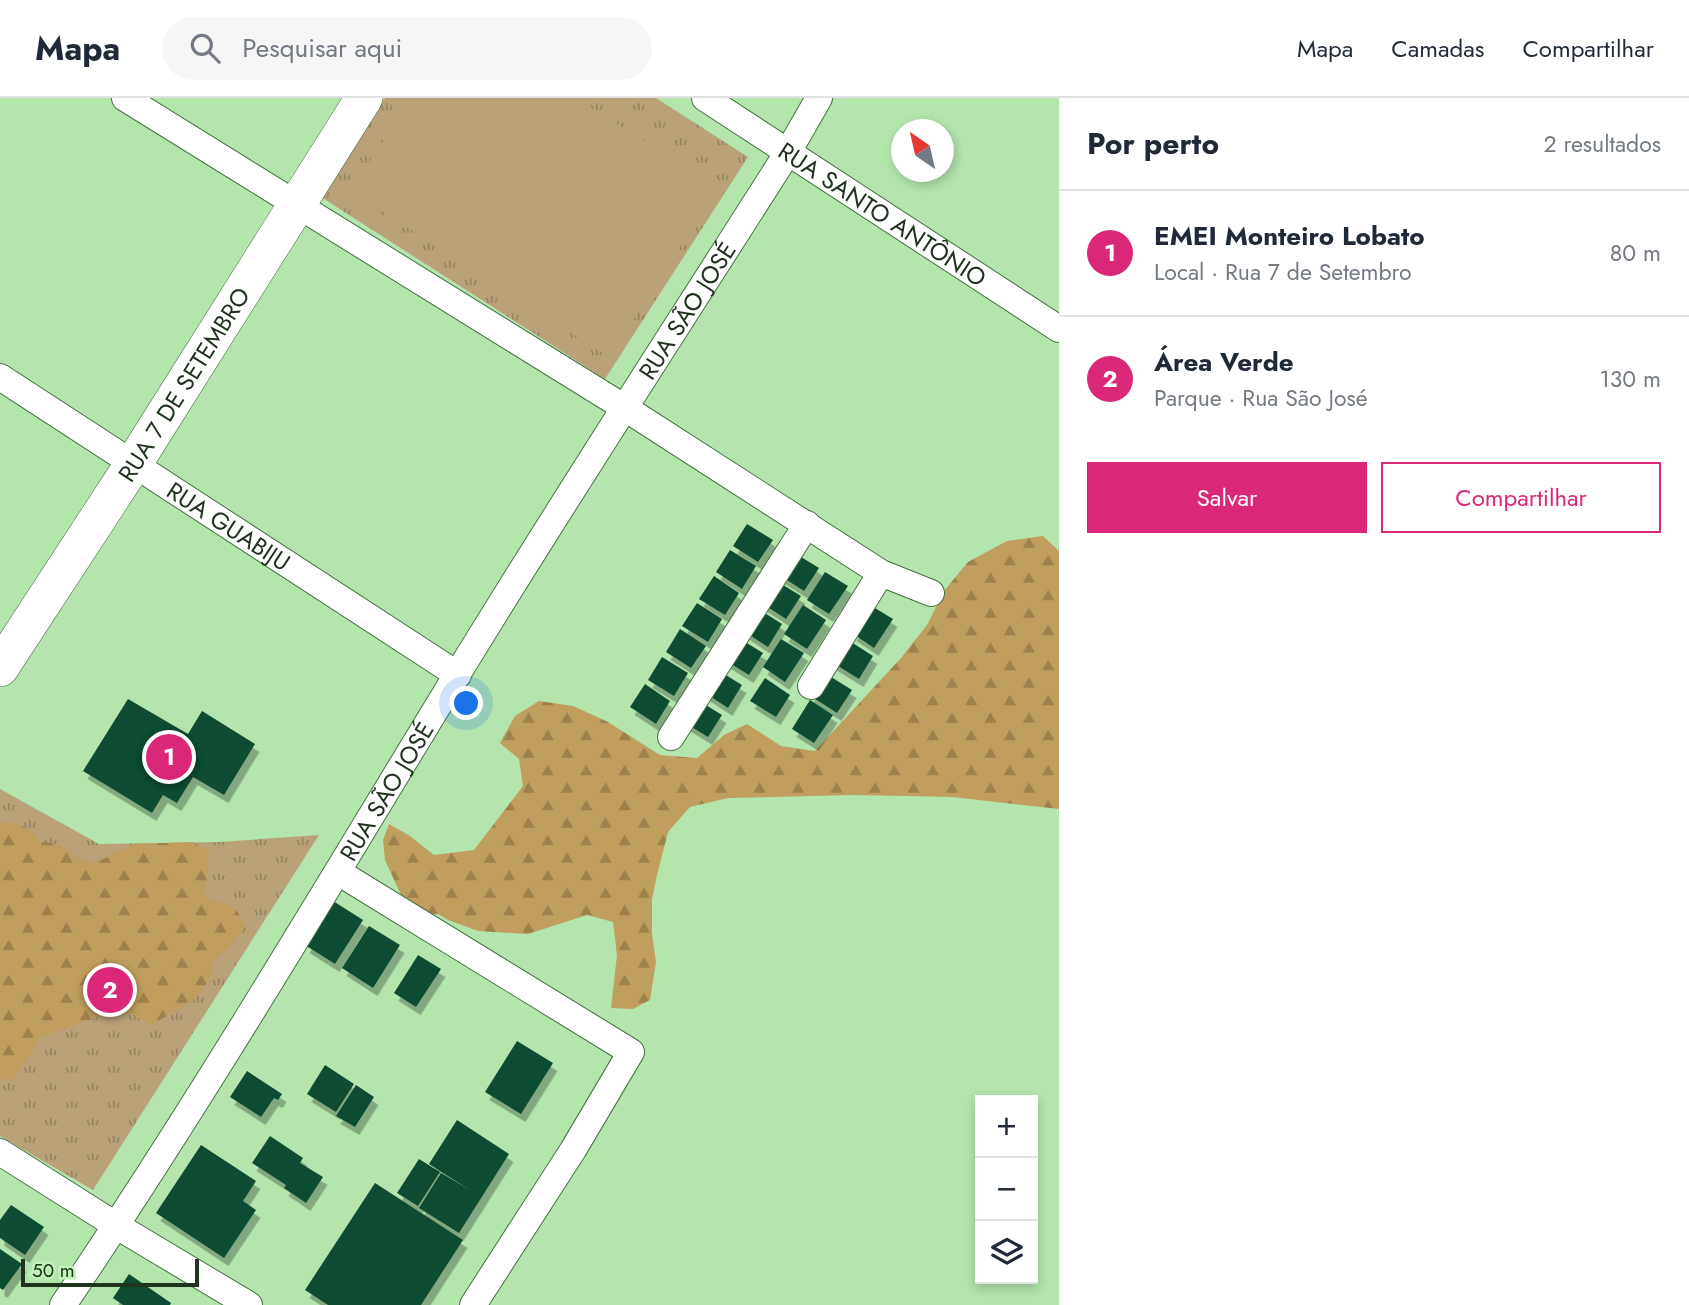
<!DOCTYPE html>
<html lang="pt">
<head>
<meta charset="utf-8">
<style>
	:root { --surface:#fff; --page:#f6f6f7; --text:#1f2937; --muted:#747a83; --line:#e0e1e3; --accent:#db2777 }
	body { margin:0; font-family:Jost,sans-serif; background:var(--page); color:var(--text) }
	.controls { position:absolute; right:21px; bottom:21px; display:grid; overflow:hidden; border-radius:0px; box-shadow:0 4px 10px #0003 }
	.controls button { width:63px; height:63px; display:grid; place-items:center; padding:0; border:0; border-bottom:2px solid var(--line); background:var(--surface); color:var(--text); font:35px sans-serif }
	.compass { position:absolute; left:891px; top:21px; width:63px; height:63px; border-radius:50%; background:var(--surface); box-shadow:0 4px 10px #0003; rotate:326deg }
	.scale { position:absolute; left:21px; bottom:18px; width:178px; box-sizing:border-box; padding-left:7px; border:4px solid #20331e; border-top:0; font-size:19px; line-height:24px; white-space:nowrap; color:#20331e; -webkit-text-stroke:5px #c0f2ba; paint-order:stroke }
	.you { position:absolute; left:467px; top:606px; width:24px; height:24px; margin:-18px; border:5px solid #fff; border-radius:50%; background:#1a73e8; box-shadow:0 0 0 10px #1a73e833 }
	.badge { display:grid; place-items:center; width:46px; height:46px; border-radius:50%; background:var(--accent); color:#fff; font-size:23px; font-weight:700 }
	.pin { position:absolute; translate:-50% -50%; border:4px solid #fff; box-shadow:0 2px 7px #0006 }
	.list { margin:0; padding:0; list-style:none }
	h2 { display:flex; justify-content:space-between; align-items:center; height:91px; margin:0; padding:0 28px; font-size:30px }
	h2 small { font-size:23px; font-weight:400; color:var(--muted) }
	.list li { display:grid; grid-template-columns:46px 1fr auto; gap:21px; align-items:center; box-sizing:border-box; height:126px; padding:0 28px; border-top:2px solid var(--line) }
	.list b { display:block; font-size:26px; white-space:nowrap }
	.list p { margin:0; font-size:23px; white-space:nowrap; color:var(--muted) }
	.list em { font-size:23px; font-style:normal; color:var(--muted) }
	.actions { display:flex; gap:14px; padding:21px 28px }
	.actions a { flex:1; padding:16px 0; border:2px solid var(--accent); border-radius:0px; text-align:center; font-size:24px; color:var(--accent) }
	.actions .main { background:var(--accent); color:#fff }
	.icon { flex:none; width:38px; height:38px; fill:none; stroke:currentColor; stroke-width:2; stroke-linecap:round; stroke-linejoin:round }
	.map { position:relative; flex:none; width:1059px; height:1207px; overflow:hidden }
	header { display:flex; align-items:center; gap:42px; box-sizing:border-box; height:98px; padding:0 35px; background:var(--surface); border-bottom:2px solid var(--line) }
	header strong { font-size:33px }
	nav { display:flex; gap:38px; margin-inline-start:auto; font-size:24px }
	.search { width:490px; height:63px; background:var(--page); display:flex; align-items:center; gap:18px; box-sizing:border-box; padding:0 24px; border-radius:38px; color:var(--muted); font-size:26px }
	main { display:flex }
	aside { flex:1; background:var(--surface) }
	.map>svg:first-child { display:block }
	.grass { fill:url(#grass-tufts) }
	.forest { fill:url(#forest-firs) }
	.pitch { fill:#b9a278 }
	.building { fill:#0e4b33; filter:url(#shadow) }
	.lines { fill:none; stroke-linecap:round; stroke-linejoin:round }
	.street-casing { stroke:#457241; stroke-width:28 }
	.secondary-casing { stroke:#457241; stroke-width:38 }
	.street { stroke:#fff; stroke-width:26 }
	.secondary { stroke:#fff; stroke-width:37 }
	.labels { text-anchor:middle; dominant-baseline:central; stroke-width:7; stroke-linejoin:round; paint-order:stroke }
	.street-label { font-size:24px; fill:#20331e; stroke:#c0f2ba }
</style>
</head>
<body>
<header>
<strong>Mapa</strong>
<div class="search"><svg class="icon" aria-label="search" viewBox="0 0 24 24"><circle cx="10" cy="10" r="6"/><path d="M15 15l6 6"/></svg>Pesquisar aqui</div>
<nav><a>Mapa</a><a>Camadas</a><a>Compartilhar</a></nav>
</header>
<main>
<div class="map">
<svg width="1059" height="1207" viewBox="0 0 1059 1207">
	<defs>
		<pattern id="grass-tufts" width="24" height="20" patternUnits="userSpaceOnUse" patternTransform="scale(1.75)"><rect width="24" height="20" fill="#b9a278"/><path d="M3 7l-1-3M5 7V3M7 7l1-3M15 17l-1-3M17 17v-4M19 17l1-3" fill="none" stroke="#968562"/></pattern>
		<pattern id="forest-firs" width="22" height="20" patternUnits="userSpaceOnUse" patternTransform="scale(1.75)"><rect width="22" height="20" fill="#c09e5d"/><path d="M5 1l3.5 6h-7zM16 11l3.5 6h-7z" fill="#9c814c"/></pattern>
		<filter id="shadow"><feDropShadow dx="4.5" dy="8" stdDeviation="0" flood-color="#0004"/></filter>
	</defs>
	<rect width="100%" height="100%" fill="#b3e5ad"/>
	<!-- grass -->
	<g class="grass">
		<polygon points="385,0 656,0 748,59 605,281 321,99"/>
		<polygon points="0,691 99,746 220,744 319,737 93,1092 0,1038"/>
	</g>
	<!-- forest -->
	<g class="forest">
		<polygon points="1043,438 1059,453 1059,711 952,699 853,697 728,700 690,709 668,734 657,777 652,801 652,836 656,864 650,902 633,911 611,910 617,857 613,824 587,817 528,836 478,833 448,822 438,816 420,817 405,806 385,762 383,742 389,726 410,738 434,757 474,752 523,688 519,661 500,645 515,618 539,603 573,608 608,624 660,657 697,660 724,637 747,626 781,648 815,653 901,560 927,527 944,493 968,464 1007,443"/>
		<path d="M0,724C17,724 30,729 40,743L62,748L76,760L95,765L134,746L193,744L209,753L205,801C226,805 239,805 244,830L229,849L213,864C209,902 180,908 152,927L121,910L42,939L13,982L0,981Z"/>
	</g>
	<!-- pitch -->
	<polygon class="pitch" points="411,0 576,0 718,90 609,259 350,93"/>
	<!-- building -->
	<g class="building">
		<polygon points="747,426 773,442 758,464 733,448"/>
		<polygon points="730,452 756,468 742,491 716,474"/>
		<polygon points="793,454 819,470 804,493 779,477"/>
		<polygon points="825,474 848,488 829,516 807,502"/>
		<polygon points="714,478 739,495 725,517 699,501"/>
		<polygon points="775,482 801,498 786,521 760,504"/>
		<polygon points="697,505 722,521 708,544 682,528"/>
		<polygon points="803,507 826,522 807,551 784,536"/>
		<polygon points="870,507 893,521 874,550 852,535"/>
		<polygon points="757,510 782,526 768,549 742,532"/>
		<polygon points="680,531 706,548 691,570 666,554"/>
		<polygon points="737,539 763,555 749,577 723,561"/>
		<polygon points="845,540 873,558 859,581 830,563"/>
		<polygon points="781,541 804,555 785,584 763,569"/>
		<polygon points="662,559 688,575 674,598 648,582"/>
		<polygon points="716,571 742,587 728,610 702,593"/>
		<polygon points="823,574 852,592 837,615 809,597"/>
		<polygon points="765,580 790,597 776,619 750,603"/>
		<polygon points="645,586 670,603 656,626 630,609"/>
		<polygon points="128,601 188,636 202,613 255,646 224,697 193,679 177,705 163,697 152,715 83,673"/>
		<polygon points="696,601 722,617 708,639 682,623"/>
		<polygon points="810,602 833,617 814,645 792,631"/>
		<polygon points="333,803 363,822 335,866 305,847"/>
		<polygon points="369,828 400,847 373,890 342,870"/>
		<polygon points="418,857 441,871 416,909 394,895"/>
		<polygon points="517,943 553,965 521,1016 485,994"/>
		<polygon points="325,967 354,986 336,1014 307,996"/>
		<polygon points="247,973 282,996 278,1002 274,1000 261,1019 230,999"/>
		<polygon points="356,987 374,999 355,1029 336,1018"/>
		<polygon points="457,1022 509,1056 459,1135 419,1110 441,1075 470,1092 429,1066"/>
		<polygon points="270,1038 303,1060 300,1065 323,1079 306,1105 284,1090 286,1087 252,1065"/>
		<polygon points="201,1047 256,1083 243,1103 256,1112 224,1160 156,1115"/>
		<polygon points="419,1061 440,1074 418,1108 397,1095"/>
		<polygon points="375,1085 463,1142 421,1207 328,1207 305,1192"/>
		<polygon points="11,1107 44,1129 25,1157 0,1140 0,1122"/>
		<polygon points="0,1151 22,1166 3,1192 0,1190"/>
		<polygon points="129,1176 171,1205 170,1207 123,1207 113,1200"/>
	</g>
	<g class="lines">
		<!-- street casing -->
		<g class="street-casing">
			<g id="street">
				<polyline points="125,0 625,310 881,475 931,495"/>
				<path id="s1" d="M705,0L1059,231"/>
				<path id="s2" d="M0,279L458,577"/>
				<polyline points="811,588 881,475"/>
				<polyline points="671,639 807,426"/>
				<polyline points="338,774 631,954 573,1052 473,1207"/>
				<polyline points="0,1054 117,1128 249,1207"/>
				<path id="s3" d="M63,1207C201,1003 327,790 455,580C563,403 677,229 788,54L819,0"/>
			</g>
		</g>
		<!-- secondary casing -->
		<g class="secondary-casing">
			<g id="secondary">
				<path id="s4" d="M0,570L134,365L364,0"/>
			</g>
		</g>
		<!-- street -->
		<use href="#street" class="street"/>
		<!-- secondary -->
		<use href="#secondary" class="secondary"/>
	</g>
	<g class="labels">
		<!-- street labels -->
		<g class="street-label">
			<text stroke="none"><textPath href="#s1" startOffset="212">RUA SANTO ANTÔNIO</textPath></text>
			<text stroke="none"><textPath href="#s3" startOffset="1174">RUA SÃO JOSÉ</textPath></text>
			<text stroke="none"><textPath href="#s4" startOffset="338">RUA 7 DE SETEMBRO</textPath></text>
			<text stroke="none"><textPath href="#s2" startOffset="273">RUA GUABIJU</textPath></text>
			<text stroke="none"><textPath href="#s3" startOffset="607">RUA SÃO JOSÉ</textPath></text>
		</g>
	</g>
</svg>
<div class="controls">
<button>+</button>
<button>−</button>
<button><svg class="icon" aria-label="layers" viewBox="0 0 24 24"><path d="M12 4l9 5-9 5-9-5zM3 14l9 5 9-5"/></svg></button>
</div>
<svg class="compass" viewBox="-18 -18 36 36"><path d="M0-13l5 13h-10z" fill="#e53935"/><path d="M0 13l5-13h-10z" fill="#747a83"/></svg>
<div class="scale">50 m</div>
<div class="you"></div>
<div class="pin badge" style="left:169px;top:659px">1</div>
<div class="pin badge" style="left:110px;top:892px">2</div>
</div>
<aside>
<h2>Por perto<small>2 resultados</small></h2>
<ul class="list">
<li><span class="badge">1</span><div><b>EMEI Monteiro Lobato</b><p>Local · Rua 7 de Setembro</p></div><em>80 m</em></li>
<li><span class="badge">2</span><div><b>Área Verde</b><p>Parque · Rua São José</p></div><em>130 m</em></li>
</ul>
<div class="actions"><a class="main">Salvar</a><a>Compartilhar</a></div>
</aside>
</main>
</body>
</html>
